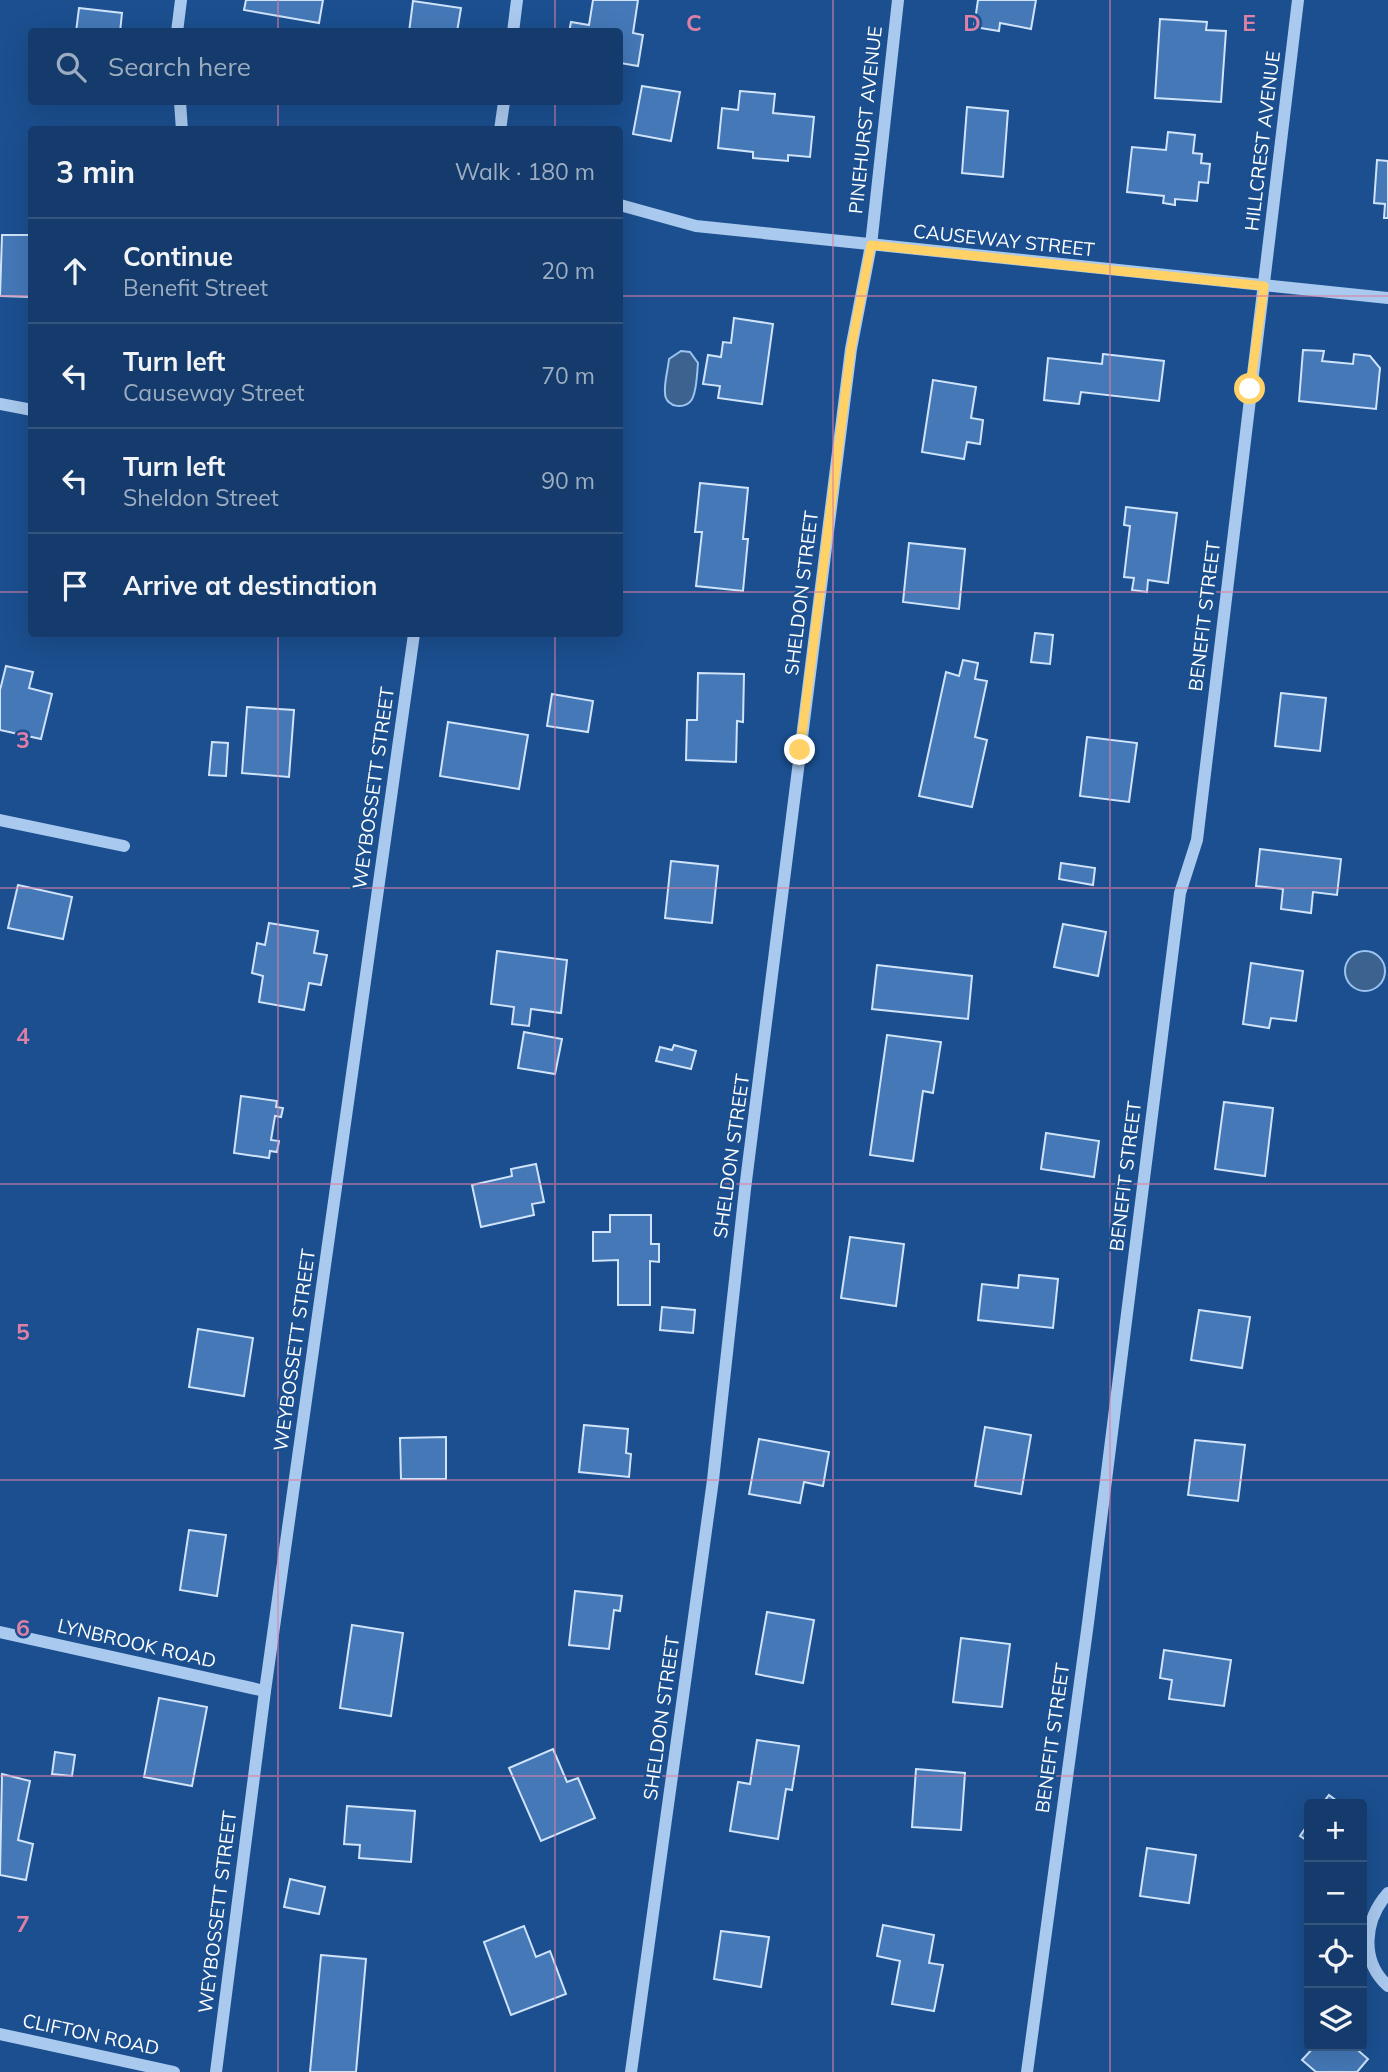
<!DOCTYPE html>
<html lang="en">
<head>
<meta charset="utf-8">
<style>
	:root { --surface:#143b6b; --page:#1d4271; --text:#f1f3f6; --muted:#9dadc1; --line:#33557e }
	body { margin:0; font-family:Mulish,sans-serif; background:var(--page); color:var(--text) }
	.controls { position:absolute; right:21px; bottom:21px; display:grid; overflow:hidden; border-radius:7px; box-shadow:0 7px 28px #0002 }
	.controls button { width:63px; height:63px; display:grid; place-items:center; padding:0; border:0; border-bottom:2px solid var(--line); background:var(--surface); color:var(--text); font:35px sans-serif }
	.stop { position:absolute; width:21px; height:21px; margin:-16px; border:5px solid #ffd166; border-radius:50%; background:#fff }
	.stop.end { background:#ffd166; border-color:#fff; box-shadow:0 2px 7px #0008 }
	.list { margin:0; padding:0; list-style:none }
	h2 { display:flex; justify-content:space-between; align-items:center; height:91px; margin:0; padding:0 28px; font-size:30px }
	h2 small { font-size:23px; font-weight:400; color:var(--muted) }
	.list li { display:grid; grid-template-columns:46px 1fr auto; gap:21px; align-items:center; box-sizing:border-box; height:105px; padding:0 28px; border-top:2px solid var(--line) }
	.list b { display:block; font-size:26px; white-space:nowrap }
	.list p { margin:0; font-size:23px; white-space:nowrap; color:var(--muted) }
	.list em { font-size:23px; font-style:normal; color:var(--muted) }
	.icon { flex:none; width:38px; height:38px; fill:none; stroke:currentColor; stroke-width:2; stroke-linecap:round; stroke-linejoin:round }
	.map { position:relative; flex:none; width:1388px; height:2072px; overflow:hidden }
	.search { position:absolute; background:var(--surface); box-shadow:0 7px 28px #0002; left:28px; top:28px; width:595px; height:77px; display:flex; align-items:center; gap:18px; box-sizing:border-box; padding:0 24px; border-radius:7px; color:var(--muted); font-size:26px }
	.panel { position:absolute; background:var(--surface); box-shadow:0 7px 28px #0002; left:28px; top:126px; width:595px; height:511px; border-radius:7px }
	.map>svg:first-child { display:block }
	.water { fill:#3c6290; stroke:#9cc4f0; stroke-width:2 }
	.building { fill:#4478b7; stroke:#cfe3fa; stroke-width:2 }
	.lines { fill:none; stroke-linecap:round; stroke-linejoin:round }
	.minor { stroke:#a9c9ee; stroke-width:12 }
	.route { stroke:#ffd166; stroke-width:9 }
	.grid { fill:none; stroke:#dd80a5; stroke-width:2; stroke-opacity:0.55 }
	.labels { text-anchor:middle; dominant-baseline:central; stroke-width:5; stroke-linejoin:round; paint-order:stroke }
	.street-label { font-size:19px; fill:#fff; stroke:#1b4f8f }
	.grid-label { font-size:23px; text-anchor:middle; font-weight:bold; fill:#dd80a5; stroke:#1b4f8f; stroke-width:5; stroke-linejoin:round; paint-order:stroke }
</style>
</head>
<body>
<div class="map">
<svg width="1388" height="2072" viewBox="0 0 1388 2072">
	<rect width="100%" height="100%" fill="#1b4f8f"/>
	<!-- water -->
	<g class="water">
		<path d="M681,351L690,352L698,363C697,374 697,387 693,397C688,411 665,408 665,393C664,382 668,370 669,359Z"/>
		<circle cx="1365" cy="971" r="20"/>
	</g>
	<!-- building -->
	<g class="building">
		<polygon points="246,0 323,0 319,23 244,10"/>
		<polygon points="593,0 638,0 633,33 643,35 638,66 620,63 620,32 569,32 571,22 589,25"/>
		<polygon points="978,0 1036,0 1031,29 1000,23 999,31 974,27"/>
		<polygon points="413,1 461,8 457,32 409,32"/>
		<polygon points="79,8 122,13 120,32 76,32"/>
		<polygon points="1160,19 1207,22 1206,30 1226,31 1221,102 1155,98"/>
		<polygon points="642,86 680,92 671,141 633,134"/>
		<polygon points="740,91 775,94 773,113 814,117 810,157 788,155 788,161 753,158 753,152 718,148 722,108 738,110"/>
		<polygon points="967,107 1008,111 1003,177 962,173"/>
		<polygon points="1168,132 1195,135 1193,153 1202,154 1201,163 1210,164 1208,183 1199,182 1197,201 1175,199 1175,205 1163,203 1164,196 1127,192 1132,147 1166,150"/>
		<polygon points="1377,160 1388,161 1388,218 1384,218 1385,204 1374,203"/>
		<polygon points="2,235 32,235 32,297 0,296"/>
		<polygon points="734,318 773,324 762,404 718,398 720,386 703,384 708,355 721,357 723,342 731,343"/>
		<polygon points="1303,350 1324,351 1322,361 1353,364 1354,354 1370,356 1380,368 1376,409 1299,401"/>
		<polygon points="1103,354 1164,361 1159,401 1081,392 1079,404 1044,400 1048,358 1102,364"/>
		<polygon points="933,380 976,387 971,418 983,420 980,444 967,442 964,459 922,452"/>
		<polygon points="700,483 748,488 743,539 748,539 743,591 696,586 702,532 695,532"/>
		<polygon points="1126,507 1177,513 1168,583 1148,580 1147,592 1132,590 1134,578 1124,577 1130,526 1124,525"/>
		<polygon points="909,543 965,549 959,609 903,602"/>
		<polygon points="1035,633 1053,635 1050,664 1031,662"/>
		<polygon points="963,660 978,663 975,679 987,681 975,737 987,740 972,807 919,796 946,672 959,676"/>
		<polygon points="6,666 33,672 29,688 52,694 41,739 0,730 0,690"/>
		<polygon points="698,673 744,674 743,722 737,721 736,762 686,760 687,720 697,720"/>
		<polygon points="1281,693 1326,698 1320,751 1275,746"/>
		<polygon points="552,694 593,701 588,732 547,726"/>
		<polygon points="247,707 294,710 289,777 242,773"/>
		<polygon points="448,722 528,735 519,789 440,776"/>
		<polygon points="1087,737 1137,743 1129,802 1080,796"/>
		<polygon points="212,742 228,743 226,776 209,775"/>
		<polygon points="1260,849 1341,859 1337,895 1313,892 1311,913 1281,909 1283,889 1256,886"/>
		<polygon points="671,861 718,866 712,923 665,918"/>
		<polygon points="1061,863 1095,868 1093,885 1059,879"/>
		<polygon points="18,885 72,897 63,939 8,928"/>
		<polygon points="269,923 318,931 314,953 327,955 321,985 309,983 304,1010 259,1002 263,976 252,973 257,943 265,945"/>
		<polygon points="1063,924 1106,932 1098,976 1054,967"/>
		<polygon points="497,951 567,960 561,1013 531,1009 529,1026 512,1024 514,1007 491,1004"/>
		<polygon points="1251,963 1303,971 1296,1021 1271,1018 1269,1028 1243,1024"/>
		<polygon points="877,965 972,976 968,1019 872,1009"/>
		<polygon points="524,1032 562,1039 555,1074 518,1068"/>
		<polygon points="887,1035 941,1042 933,1093 923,1091 913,1161 870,1155"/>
		<polygon points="674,1045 696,1051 691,1069 656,1061 660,1047 672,1050"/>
		<polygon points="241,1096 277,1101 276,1107 283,1108 281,1117 275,1116 271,1140 279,1141 277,1152 270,1151 269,1158 234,1153"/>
		<polygon points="1224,1102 1273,1108 1265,1176 1215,1169"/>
		<polygon points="1046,1133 1099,1141 1094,1177 1041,1169"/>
		<polygon points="536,1164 544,1202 532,1204 534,1215 481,1227 472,1185 512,1176 511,1169"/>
		<polygon points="610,1215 651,1215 651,1244 659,1244 659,1262 650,1261 650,1305 618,1305 618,1260 593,1261 593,1232 610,1232"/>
		<polygon points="850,1237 904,1244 896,1306 841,1298"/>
		<polygon points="1019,1275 1058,1279 1053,1328 978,1320 982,1284 1018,1288"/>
		<polygon points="662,1307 695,1310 693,1333 660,1330"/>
		<polygon points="1199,1310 1250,1317 1242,1368 1191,1360"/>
		<polygon points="198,1329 253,1338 244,1396 189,1387"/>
		<polygon points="584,1425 628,1429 626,1453 631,1454 629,1477 579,1472"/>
		<polygon points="985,1427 1031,1435 1021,1494 975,1486"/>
		<polygon points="446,1437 446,1479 401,1479 400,1438"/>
		<polygon points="759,1439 829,1452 823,1486 804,1482 800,1503 749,1494"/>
		<polygon points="1195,1440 1245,1445 1238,1501 1188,1495"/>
		<polygon points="189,1530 226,1535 217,1596 180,1590"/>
		<polygon points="575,1591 622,1596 620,1611 614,1610 609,1649 569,1645"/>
		<polygon points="767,1612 814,1620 803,1683 756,1674"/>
		<polygon points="352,1625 403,1633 391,1716 340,1708"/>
		<polygon points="961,1638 1010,1644 1002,1707 953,1702"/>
		<polygon points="1164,1650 1231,1660 1224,1706 1169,1699 1172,1680 1160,1678"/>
		<polygon points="159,1698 207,1707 192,1786 144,1777"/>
		<polygon points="757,1740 799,1746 792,1790 786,1789 778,1839 730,1831 738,1782 750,1784"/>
		<polygon points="553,1749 567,1782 578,1778 595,1818 541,1841 509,1768"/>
		<polygon points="55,1752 75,1755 72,1776 52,1774"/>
		<polygon points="916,1769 965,1773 961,1830 912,1827"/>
		<polygon points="2,1774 30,1781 18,1840 33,1844 26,1880 0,1875"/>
		<polygon points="1329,1795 1341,1804 1322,1804"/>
		<polygon points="347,1806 415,1811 411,1862 359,1858 360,1845 344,1844"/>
		<polygon points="1309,1823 1309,1842 1300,1836"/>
		<polygon points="1147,1848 1196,1855 1189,1903 1140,1896"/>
		<polygon points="290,1879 325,1887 319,1914 284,1907"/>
		<polygon points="883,1925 934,1935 929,1963 943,1965 934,2011 892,2004 900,1961 877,1956"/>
		<polygon points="524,1926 536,1957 550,1951 566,1994 511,2015 484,1942"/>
		<polygon points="721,1931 769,1937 761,1987 714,1979"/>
		<polygon points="321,1955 366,1959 356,2072 310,2072"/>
		<polygon points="1315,2046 1353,2046 1368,2059 1357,2072 1316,2072 1302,2060"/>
	</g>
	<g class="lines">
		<!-- minor -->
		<g class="minor">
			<polyline points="177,32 181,0"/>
			<polyline points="513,32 517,0"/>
			<polyline points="180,102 182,130"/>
			<polyline points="500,130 504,102"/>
			<polyline points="620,205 696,226 1388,298"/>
			<polyline points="0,404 32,410"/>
			<polyline points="0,820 124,846"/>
			<polyline points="0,1632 265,1691"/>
			<path d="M1388,1893C1364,1920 1360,1961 1388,1986"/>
			<polyline points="0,2034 174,2072"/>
			<polyline points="216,2072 265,1691 414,634"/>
			<polyline points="631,2072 713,1480 745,1189 851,349 871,245 898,0"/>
			<polyline points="1027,2072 1088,1623 1180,893 1197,840 1298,0"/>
		</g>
	</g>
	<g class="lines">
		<!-- route -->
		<polyline class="route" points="800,750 851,349 871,245 1264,286 1250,389"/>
	</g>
	<!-- grid -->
	<path class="grid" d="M278,0V32M555,0V32M833,0V2072M1110,0V2072M278,102V130M555,102V130M0,296H32M620,296H1388M0,592H32M620,592H1388M278,634V2072M555,634V2072M0,888H1388M0,1184H1388M0,1480H1388M0,1776H1388"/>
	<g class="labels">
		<!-- street labels -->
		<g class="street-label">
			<text transform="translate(865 120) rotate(-84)">PINEHURST AVENUE</text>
			<text transform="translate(1262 141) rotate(-83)">HILLCREST AVENUE</text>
			<text transform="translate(1004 240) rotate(6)">CAUSEWAY STREET</text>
			<text transform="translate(801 593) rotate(-83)">SHELDON STREET</text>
			<text transform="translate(1204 616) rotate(-83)">BENEFIT STREET</text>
			<text transform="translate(373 788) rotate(-82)">WEYBOSSETT STREET</text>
			<text transform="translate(731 1156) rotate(-82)">SHELDON STREET</text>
			<text transform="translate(1125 1176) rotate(-83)">BENEFIT STREET</text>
			<text transform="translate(294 1350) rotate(-82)">WEYBOSSETT STREET</text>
			<text transform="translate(137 1643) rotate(13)">LYNBROOK ROAD</text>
			<text transform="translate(661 1718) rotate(-82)">SHELDON STREET</text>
			<text transform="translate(1052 1738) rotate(-82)">BENEFIT STREET</text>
			<text transform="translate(217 1912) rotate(-83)">WEYBOSSETT STREET</text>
			<text transform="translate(91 2034) rotate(12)">CLIFTON ROAD</text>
		</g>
	</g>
	<g class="grid-label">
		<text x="694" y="31">C</text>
		<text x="972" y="31">D</text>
		<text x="1249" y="31">E</text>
		<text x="23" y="748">3</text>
		<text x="23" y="1044">4</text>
		<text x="23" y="1340">5</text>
		<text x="23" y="1636">6</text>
		<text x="23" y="1932">7</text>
	</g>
</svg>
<div class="controls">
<button>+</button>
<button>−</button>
<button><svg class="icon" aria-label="locate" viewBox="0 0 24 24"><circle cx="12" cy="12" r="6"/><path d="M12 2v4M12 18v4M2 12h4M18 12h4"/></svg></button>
<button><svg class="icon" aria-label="layers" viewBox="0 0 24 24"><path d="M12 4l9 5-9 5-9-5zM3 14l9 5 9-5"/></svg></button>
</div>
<div class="stop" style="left:1250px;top:389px"></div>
<div class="stop end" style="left:800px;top:750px"></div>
<div class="search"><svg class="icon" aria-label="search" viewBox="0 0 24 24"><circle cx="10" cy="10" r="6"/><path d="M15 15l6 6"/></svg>Search here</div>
<section class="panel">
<h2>3 min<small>Walk · 180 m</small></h2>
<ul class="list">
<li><svg class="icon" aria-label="ahead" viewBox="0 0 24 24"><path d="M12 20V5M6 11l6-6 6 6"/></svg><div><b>Continue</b><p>Benefit Street</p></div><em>20 m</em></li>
<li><svg class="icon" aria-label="left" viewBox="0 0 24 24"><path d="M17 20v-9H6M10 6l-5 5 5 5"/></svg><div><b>Turn left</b><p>Causeway Street</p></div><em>70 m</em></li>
<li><svg class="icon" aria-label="left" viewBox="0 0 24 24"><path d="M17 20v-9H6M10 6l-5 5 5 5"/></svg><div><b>Turn left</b><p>Sheldon Street</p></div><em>90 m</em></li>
<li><svg class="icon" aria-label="arrive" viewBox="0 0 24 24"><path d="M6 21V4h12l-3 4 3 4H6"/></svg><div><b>Arrive at destination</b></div></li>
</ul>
</section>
</div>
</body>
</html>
